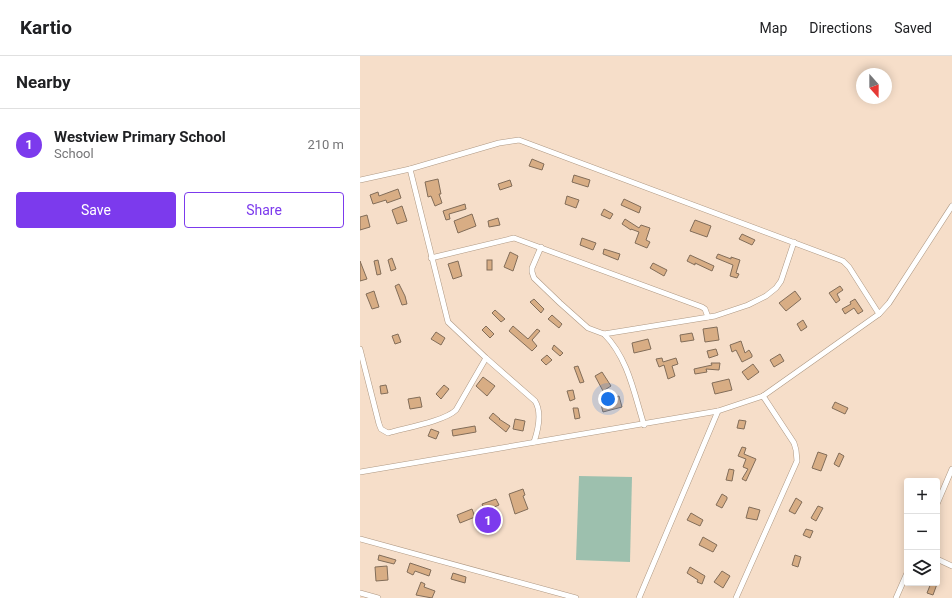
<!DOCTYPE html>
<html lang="en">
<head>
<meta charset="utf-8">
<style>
	:root { --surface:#fff; --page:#f2f2f2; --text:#202124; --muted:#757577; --line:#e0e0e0; --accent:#7c3aed }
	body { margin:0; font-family:Roboto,sans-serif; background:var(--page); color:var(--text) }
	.controls { position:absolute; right:12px; bottom:12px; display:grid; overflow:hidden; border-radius:4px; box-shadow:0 2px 10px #0003 }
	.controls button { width:36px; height:36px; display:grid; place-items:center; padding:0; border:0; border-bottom:1px solid var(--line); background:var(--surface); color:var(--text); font:20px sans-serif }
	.compass { position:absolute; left:496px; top:12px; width:36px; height:36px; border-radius:50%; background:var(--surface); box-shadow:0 2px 10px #0003; rotate:159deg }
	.you { position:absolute; left:248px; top:343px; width:14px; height:14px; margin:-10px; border:3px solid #fff; border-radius:50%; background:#1a73e8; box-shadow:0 0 0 6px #1a73e833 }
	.badge { display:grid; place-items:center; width:26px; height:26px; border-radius:50%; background:var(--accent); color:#fff; font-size:13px; font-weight:700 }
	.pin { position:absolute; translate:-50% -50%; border:2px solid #fff; box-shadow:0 1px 4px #0006 }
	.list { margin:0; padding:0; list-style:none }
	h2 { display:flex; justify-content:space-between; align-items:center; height:52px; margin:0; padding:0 16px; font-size:17px }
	h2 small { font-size:13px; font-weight:400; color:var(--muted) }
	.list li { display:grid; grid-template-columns:26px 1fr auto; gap:12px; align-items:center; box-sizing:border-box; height:72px; padding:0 16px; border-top:1px solid var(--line) }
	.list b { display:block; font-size:15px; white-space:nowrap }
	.list p { margin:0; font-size:13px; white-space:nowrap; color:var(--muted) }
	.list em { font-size:13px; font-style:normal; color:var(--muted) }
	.actions { display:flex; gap:8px; padding:12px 16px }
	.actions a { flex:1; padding:9px 0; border:1px solid var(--accent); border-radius:4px; text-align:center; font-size:14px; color:var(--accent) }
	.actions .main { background:var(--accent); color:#fff }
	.icon { flex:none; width:22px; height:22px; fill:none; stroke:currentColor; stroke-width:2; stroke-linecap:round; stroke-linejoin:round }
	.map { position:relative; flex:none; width:592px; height:542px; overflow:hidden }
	header { display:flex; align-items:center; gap:24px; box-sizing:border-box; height:56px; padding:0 20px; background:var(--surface); border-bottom:1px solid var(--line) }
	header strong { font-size:19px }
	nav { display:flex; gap:22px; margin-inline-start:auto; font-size:14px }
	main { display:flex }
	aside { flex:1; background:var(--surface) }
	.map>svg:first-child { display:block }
	.green { fill:#9dc0ae }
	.building { fill:#d8ad84; stroke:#826d59 }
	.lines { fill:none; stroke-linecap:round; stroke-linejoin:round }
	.street-casing { stroke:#ae9883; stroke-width:6 }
	.street { stroke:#fff; stroke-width:5 }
</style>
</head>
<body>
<header>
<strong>Kartio</strong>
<nav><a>Map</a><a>Directions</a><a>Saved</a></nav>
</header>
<main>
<aside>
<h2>Nearby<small></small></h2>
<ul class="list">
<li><span class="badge">1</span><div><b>Westview Primary School</b><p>School</p></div><em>210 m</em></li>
</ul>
<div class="actions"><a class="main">Save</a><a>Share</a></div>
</aside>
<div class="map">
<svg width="592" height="542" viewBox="0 0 592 542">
	<rect width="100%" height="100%" fill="#f6dec9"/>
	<!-- green -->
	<polygon class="green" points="219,420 272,421 270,506 216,504"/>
	<!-- building -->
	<g class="building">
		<polygon points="172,103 184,108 182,114 169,110"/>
		<polygon points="214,119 230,124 228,131 212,126"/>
		<polygon points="78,123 81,138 79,138 82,147 75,150 71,140 68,141 65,126"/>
		<polygon points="150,124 152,130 140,134 138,128"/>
		<polygon points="38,133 41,142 27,147 26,144 13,148 10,139 18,136 19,140"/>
		<polygon points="207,140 219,144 216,152 205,148"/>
		<polygon points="264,143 281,151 279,157 261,149"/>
		<polygon points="105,148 106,153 89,158 90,163 86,164 83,155"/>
		<polygon points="42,150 47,165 37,168 32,154"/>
		<polygon points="244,153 253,158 250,163 241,159"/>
		<polygon points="112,158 116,170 98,177 94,165"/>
		<polygon points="7,159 10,171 0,174 0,161"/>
		<polygon points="138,162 140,169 129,171 128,165"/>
		<polygon points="265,163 279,172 281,169 290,172 286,184 290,186 287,192 275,187 279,176 271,173 271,174 262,168"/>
		<polygon points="335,164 351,170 347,181 330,175"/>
		<polygon points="382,178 395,184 392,189 379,183"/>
		<polygon points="222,182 236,187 233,194 220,189"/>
		<polygon points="244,193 260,198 258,204 243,198"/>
		<polygon points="150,196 158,200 153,215 144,211"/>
		<polygon points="358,198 371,203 371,201 380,204 376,217 379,218 377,222 370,220 373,209 356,202"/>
		<polygon points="330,199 354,210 352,215 335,207 335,209 327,205"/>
		<polygon points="32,202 36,213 31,215 28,204"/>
		<polygon points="18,204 21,218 17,219 14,205"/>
		<rect x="127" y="204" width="5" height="10"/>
		<polygon points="0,205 7,223 0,225"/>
		<polygon points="98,205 102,220 93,223 88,208"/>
		<polygon points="293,207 307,214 304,220 290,212"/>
		<polygon points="39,228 45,240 47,248 42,249 35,230"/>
		<polygon points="480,230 483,234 477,238 480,244 476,247 469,237"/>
		<polygon points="14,235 19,251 12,253 6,238"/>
		<polygon points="435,235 441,243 426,255 419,247"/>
		<polygon points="174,243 184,253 181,257 170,246"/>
		<polygon points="495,243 503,255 498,258 494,252 485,258 482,253 491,248 490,246"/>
		<polygon points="135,254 145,263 141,266 132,257"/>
		<polygon points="192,259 202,268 199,272 188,263"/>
		<polygon points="443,264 447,271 441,275 437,268"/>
		<polygon points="126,270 134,278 130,282 122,274"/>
		<polygon points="153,270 168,283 177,273 180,275 172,284 177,290 172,295 149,275"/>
		<polygon points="357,271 359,284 345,286 343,273"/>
		<polygon points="76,276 85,282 81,289 71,283"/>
		<polygon points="332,277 334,284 321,286 320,279"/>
		<polygon points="38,278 41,286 35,288 32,280"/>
		<polygon points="288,283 291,293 274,297 272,287"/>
		<polygon points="381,285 385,297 389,294 392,299 392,301 382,306 376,294 372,296 370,289"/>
		<polygon points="194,289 203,297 200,300 192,293"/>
		<polygon points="356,293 358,299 349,302 347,295"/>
		<polygon points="420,298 424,305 414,311 410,304"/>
		<polygon points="187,299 192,304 186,309 181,304"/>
		<polygon points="302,302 303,306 316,302 318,308 312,310 315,320 308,323 304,309 299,311 296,303"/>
		<polygon points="351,307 360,307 359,314 346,313 347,316 335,318 334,313 352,309"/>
		<polygon points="393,308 399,316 388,324 382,316"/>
		<polygon points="218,310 224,326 220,327 214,311"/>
		<polygon points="242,316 251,330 243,335 235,320"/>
		<polygon points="123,321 135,330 127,340 116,330"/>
		<polygon points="369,323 372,334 355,338 352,327"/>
		<polygon points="26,329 28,337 21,338 20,330"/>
		<polygon points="84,329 89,333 81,343 76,338"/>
		<polygon points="213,334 215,343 210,345 207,335"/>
		<polygon points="259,340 262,351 243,356 240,345"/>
		<polygon points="60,341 62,351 50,353 48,343"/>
		<polygon points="475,346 488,352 485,358 472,352"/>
		<polygon points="213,352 218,352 220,362 215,363"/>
		<polygon points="133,357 140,363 139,363 150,370 146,376 129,362"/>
		<polygon points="155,363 165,365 163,375 153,373"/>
		<polygon points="379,364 386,365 384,373 377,372"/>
		<polygon points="115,370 116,376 93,380 92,374"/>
		<polygon points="71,373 79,376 76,383 68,380"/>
		<polygon points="382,391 386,392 384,398 396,403 386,425 382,423 388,413 383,411 386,403 378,400"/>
		<polygon points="458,396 467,399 461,415 452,412"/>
		<polygon points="479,397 484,400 479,411 474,408"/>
		<polygon points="369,413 374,414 372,425 366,424"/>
		<polygon points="163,433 165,439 163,440 168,453 155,458 149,438"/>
		<polygon points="362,438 367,441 367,443 362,452 356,449"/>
		<polygon points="436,442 442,446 435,458 429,455"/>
		<polygon points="136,443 139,449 125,455 122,448"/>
		<polygon points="458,450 463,452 456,465 451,462"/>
		<polygon points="389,451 400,454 397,464 386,462"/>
		<polygon points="112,453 115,461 100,467 97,459"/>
		<polygon points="331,457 343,464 340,470 327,464"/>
		<polygon points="446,473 453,475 450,482 443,479"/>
		<polygon points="343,481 357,489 353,496 339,489"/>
		<polygon points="19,499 36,504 34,508 18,504"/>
		<polygon points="435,499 441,501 438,511 432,509"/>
		<polygon points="50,507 71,514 69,520 55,515 53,519 47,516"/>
		<polygon points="27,510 28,524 16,525 15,511"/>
		<polygon points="330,511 345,520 342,528 337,526 338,524 327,517"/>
		<polygon points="362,515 370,520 363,532 354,526"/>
		<polygon points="93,517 106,521 105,527 91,523"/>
		<polygon points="61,526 65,528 64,531 75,535 72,542 56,539"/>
		<polygon points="571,527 577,528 573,539 567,537"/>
	</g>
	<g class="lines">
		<!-- street casing -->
		<g class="street-casing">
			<g id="street">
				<path d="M50,113L88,266L126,302L175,345C182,356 178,374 174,386"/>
				<polyline points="0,124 50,113 139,87 159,84 483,205 489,211 519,258"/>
				<polyline points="181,191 172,212 172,216 174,222 200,247 228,272 244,278 355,260 388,249 406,240 416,232 421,225 434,186"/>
				<polyline points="71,202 154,182 342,251 345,253 348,261"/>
				<path d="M244,278C268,302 274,337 284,369"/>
				<path d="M0,293L19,368L21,373L28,377C45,372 85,365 96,354L126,302"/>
				<polyline points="0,416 358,355 403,340 519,258 529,247 592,150"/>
				<polyline points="577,448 592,413"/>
				<polyline points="0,483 216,542"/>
				<polyline points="577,503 592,510"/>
				<polyline points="0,537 18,542"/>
				<polyline points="279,542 358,355"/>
				<polyline points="376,542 437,405 436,394 434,387 403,340"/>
				<polyline points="536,542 547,517"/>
			</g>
		</g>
		<!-- street -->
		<use href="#street" class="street"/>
	</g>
</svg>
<div class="controls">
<button>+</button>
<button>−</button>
<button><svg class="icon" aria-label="layers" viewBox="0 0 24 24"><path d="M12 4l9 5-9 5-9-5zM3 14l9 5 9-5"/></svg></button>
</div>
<svg class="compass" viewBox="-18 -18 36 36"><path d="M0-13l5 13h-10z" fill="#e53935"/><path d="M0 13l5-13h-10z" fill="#757577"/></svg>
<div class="you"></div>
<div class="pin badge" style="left:128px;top:464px">1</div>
</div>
</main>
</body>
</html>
